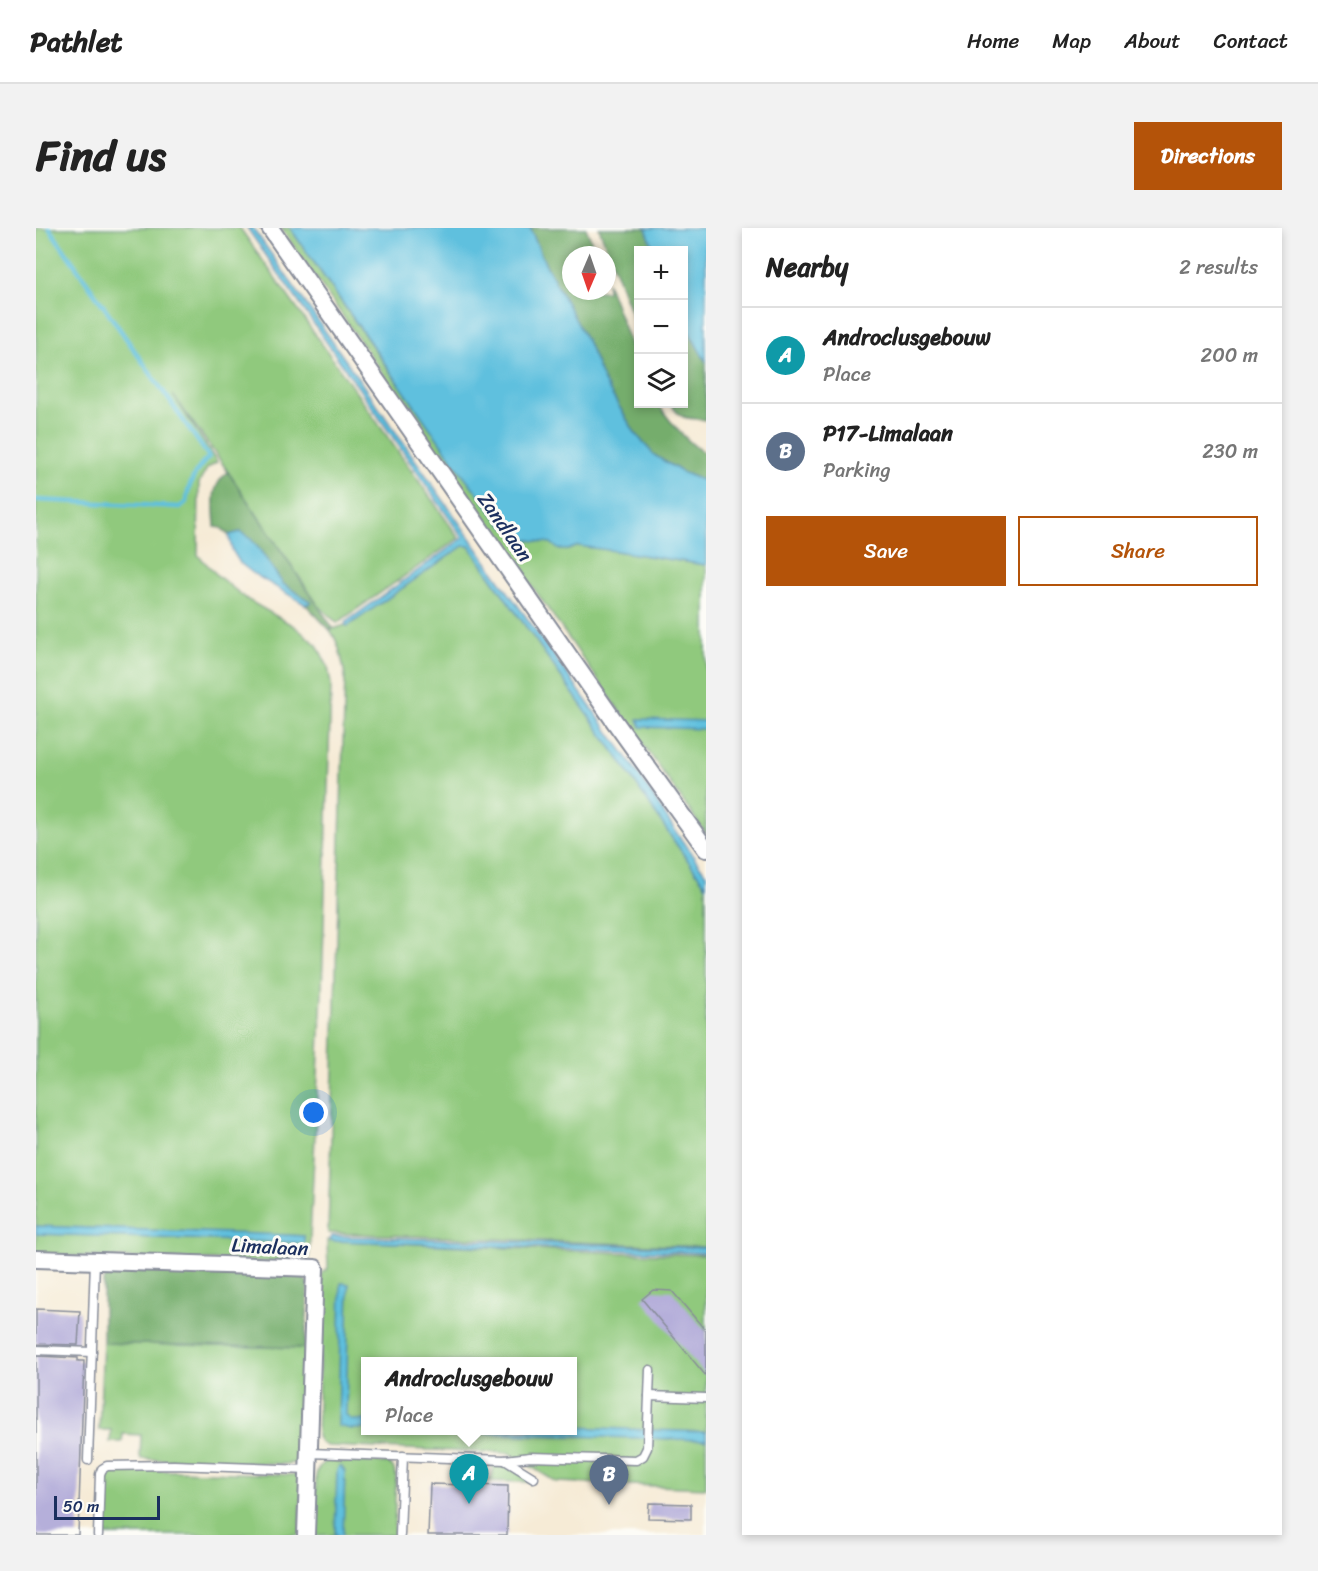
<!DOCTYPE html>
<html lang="en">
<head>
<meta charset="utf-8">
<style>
	:root { --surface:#fff; --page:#f2f2f2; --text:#222; --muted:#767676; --line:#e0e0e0; --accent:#b45309 }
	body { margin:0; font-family:Sriracha,sans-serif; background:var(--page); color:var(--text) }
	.controls { position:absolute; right:18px; top:18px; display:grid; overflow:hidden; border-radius:0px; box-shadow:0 3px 9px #0003 }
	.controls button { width:54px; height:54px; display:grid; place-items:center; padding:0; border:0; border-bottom:2px solid var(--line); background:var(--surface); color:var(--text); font:30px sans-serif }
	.compass { position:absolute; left:526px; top:18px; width:54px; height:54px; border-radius:50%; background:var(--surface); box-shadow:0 3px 9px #0003; rotate:182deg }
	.scale { position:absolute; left:18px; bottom:15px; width:106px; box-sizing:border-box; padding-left:6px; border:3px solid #1b2f5e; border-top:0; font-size:16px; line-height:21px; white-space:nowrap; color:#1b2f5e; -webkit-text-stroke:4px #fdfcf7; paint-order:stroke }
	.you { position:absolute; left:278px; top:885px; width:21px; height:21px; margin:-15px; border:4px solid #fff; border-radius:50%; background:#1a73e8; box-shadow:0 0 0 9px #1a73e833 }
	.badge { display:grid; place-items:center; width:39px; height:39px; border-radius:50%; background:var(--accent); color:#fff; font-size:20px; font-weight:700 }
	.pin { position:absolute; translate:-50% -50px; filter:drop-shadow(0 2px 3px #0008) }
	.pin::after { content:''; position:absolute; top:32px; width:21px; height:18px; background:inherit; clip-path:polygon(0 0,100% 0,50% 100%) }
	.popup { position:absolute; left:325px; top:1129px; width:216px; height:78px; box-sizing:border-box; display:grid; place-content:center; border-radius:0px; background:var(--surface); filter:drop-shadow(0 2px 4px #0005); font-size:20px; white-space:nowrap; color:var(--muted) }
	.popup b { font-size:22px; color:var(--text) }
	.popup::after { content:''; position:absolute; left:50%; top:100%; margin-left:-12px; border:12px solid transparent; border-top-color:var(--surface) }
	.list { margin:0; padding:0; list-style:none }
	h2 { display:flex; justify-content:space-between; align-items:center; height:78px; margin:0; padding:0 24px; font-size:26px }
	h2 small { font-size:20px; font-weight:400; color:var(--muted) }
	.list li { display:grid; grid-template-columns:39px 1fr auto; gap:18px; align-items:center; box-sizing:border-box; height:96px; padding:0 24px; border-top:2px solid var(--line) }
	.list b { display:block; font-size:22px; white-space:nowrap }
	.list p { margin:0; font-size:20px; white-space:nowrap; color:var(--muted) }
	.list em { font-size:20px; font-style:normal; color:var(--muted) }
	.actions { display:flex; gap:12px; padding:18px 24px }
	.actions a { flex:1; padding:14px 0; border:2px solid var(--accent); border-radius:0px; text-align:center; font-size:21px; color:var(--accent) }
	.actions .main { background:var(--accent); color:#fff }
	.icon { flex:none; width:33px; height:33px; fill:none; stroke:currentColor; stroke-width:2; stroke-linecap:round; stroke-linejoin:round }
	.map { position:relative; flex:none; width:670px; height:1307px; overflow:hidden; border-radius:0px }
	header { display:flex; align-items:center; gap:36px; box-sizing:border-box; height:84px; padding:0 30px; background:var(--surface); border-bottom:2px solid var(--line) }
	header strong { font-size:28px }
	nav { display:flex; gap:33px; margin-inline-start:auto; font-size:21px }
	.intro { display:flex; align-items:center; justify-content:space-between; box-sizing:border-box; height:144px; padding:0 36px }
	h1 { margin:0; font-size:42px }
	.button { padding:15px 27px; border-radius:0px; background:var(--accent); color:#fff; font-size:21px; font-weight:700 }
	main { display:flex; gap:36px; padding:0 36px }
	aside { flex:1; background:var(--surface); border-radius:0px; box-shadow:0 3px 9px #0003 }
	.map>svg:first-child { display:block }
	.green { fill:#90c97d; stroke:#567c6e; stroke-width:1.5; fill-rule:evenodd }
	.forest { fill:#74ad6c; stroke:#486e65; stroke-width:1.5 }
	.water { fill:#5fc0de; stroke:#3d789e; stroke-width:1.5 }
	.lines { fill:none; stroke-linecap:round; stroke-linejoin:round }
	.stream { stroke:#5fc0de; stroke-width:4.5 }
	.building { fill:#b5afda }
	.service-casing { stroke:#888d9a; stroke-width:11 }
	.minor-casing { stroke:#888d9a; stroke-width:20 }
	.service { stroke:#fff; stroke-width:8 }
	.minor { stroke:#fff; stroke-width:16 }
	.labels { text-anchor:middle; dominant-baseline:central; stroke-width:6; stroke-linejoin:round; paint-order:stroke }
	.street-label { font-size:20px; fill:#1b2f5e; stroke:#fdfcf7 }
</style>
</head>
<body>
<header>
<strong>Pathlet</strong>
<nav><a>Home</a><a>Map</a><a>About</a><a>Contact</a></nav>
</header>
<div class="intro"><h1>Find us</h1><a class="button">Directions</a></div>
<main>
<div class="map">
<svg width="670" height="1307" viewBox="0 0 670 1307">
	<rect width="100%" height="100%" fill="#fdfcf7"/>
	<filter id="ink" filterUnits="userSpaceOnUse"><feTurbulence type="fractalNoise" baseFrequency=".0167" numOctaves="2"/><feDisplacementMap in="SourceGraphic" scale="12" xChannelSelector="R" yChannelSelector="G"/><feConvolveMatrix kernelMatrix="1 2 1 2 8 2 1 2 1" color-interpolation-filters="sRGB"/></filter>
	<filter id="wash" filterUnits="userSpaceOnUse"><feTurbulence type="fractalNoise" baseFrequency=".008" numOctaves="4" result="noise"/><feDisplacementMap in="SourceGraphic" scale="24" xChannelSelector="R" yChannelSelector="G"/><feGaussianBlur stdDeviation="1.35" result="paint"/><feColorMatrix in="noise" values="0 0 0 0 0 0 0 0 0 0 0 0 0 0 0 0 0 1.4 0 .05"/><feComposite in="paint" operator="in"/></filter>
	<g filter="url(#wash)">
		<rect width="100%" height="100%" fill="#f6ebd6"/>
		<!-- green -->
		<g class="green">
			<polygon points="0,0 204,0 423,310 301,395 282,377 186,235 137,167 181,234 171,241 163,255 162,327 182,348 212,372 258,398 281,417 292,439 295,456 286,764 273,1031 269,1035 0,1027"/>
			<polygon points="245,0 254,0 363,157 580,323 670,337 670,606"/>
			<path d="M427,318H433L589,539L636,610L670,658V1019L292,1005L309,448C306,432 304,416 294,402L309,397L312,398Z"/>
			<path d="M291,1012L588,1025L670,1027V1260L520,1254L473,1225L291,1218L285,1215L281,1209L286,1045L292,1040ZM330,1134H536V1202H330Z"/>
			<polygon points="67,1115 269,1120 267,1230 260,1235 247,1236 106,1231 104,1229 105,1207 87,1206 86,1214 74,1214 75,1202 63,1202"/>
			<path d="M291,1233L352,1235L357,1239L360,1247L358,1307H278L280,1247C282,1240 284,1236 291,1233Z"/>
			<polygon points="457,1238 471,1238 496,1253 495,1254 434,1253 434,1250 456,1251"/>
			<polygon points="83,1241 262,1247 266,1252 264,1307 68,1307 69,1256 71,1248 75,1242"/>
		</g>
		<!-- forest -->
		<g class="forest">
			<path d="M494,0H550L561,27H535V63H571V54L602,137V176H622C635,195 650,214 670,226V254L646,244L618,227L599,205L567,152L552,115L508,33Z"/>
			<polygon points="563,0 610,0 618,22 602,22 602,104"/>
			<path d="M648,95L670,134V192C651,189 646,194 635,176H648Z"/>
			<path d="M192,244L297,400L294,402L270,377L275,374C266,368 253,363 246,355C230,337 227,319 204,304L193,307L185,300L179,299C178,276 173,259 192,244Z"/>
			<polygon points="80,1042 265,1048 273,1056 269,1120 67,1115 67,1054 72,1045"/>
		</g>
		<!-- water -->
		<g class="water">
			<polygon points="211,0 217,0 457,343 598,539 642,607 670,646 670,658 636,610 589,539 433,318 427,318 312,398 309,397 310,394 427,310"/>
			<polygon points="254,0 494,0 508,33 552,115 567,152 599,205 618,227 646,244 670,254 670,337 580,323 542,318 532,322 522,321 515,315 486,311 466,297 422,240"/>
			<polygon points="610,0 670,0 670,134 648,95 648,22 618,22"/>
			<polygon points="204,304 215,311 224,322 247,356 275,374 270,377 218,346 204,335 196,322 193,307"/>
			<polygon points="602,491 670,493 670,501 605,499"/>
			<polygon points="0,998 253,1007 268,1008 268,1015 0,1006"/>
			<polygon points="296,1008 670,1020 670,1025 297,1013 294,1012"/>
			<polygon points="305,1055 313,1056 310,1187 315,1192 329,1192 329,1201 315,1201 302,1198"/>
			<polygon points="537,1199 670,1204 670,1212 366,1203 536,1202"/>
			<polygon points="303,1238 305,1238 309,1244 307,1307 299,1307 301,1243"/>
		</g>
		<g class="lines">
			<!-- stream -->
			<path class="stream" d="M0,272L144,279L150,274C152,257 160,241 173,229L13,0"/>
		</g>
		<g id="blocks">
			<!-- building -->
			<g class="building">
				<polygon points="617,1062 636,1063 670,1103 670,1148 606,1071"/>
				<polygon points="0,1081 44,1083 42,1117 0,1116"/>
				<polygon points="0,1128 42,1130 42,1133 48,1133 42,1307 0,1307"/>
				<polygon points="394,1256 472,1258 471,1307 392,1307"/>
				<polygon points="613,1275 655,1276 655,1291 612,1290"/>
			</g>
		</g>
	</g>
	<g filter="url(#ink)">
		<use href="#blocks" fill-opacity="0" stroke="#888d9a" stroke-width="1.5"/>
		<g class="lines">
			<!-- service casing -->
			<g class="service-casing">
				<g id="service">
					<polyline points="0,1122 56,1124"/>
					<polyline points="613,1168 614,1142"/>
					<polyline points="273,1225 469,1232 494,1229 600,1232 607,1228 611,1220 613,1168 670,1170"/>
					<polyline points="52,1232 59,1033"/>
					<polyline points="469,1232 498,1250"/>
					<polyline points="62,1307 64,1246 66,1241 71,1238 138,1237 272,1242"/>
					<polyline points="364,1307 367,1228"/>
				</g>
			</g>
			<!-- minor casing -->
			<g class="minor-casing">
				<g id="minor">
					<polyline points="234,0 579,494 670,621"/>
					<polyline points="0,1031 279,1040 270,1307"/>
				</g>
			</g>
			<!-- service -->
			<use href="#service" class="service"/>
			<!-- minor -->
			<use href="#minor" class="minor"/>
		</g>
	</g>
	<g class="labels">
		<!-- street labels -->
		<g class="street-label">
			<text transform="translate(469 299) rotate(55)">Zandlaan</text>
			<text transform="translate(234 1019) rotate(3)">Limalaan</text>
		</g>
	</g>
</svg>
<div class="controls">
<button>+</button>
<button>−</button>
<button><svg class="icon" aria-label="layers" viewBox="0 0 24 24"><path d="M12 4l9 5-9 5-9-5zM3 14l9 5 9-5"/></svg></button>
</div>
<svg class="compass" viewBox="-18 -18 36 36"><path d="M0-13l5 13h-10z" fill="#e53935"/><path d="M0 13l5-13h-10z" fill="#767676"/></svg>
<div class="scale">50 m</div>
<div class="you"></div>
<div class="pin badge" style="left:433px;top:1276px;background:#0f9aa8">A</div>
<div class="popup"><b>Androclusgebouw</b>Place</div>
<div class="pin badge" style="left:573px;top:1277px;background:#5c6f8a">B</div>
</div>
<aside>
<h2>Nearby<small>2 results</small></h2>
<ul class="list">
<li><span class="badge" style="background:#0f9aa8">A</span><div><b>Androclusgebouw</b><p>Place</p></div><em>200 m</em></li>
<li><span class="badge" style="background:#5c6f8a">B</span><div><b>P17-Limalaan</b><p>Parking</p></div><em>230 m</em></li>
</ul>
<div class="actions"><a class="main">Save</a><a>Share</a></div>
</aside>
</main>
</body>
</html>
